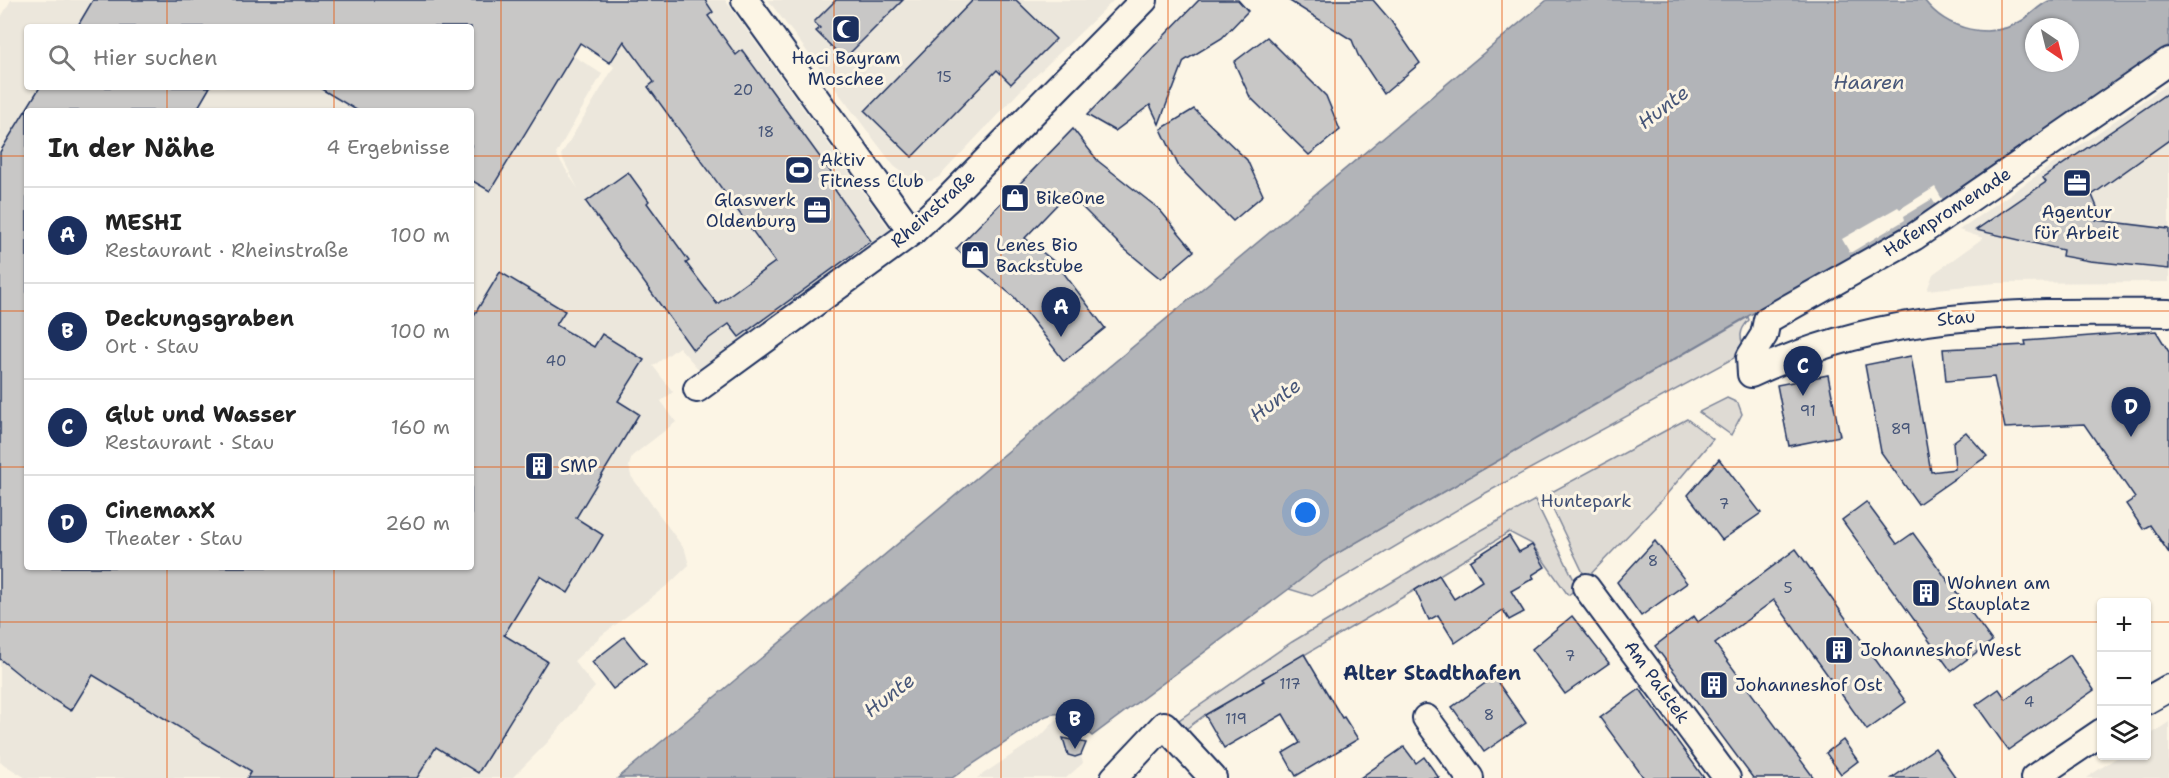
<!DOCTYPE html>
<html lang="de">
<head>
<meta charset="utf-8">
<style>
	:root { --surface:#fff; --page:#f6f6f6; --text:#222; --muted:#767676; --line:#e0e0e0; --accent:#1b2f5e }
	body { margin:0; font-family:"Shantell Sans",sans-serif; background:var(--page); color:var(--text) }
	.controls { position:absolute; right:18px; bottom:18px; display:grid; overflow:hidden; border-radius:6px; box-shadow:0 2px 4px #0004 }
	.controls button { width:54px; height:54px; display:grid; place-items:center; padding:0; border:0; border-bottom:2px solid var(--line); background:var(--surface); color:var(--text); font:30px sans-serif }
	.compass { position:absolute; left:2025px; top:18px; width:54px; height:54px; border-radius:50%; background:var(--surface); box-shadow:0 2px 4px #0004; rotate:145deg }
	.you { position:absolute; left:1306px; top:513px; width:21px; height:21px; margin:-15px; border:4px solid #fff; border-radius:50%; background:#1a73e8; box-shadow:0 0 0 9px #1a73e833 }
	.badge { display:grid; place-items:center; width:39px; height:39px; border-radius:50%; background:var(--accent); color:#fff; font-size:20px; font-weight:700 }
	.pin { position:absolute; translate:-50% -50px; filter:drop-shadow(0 2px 3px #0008) }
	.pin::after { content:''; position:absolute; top:32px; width:21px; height:18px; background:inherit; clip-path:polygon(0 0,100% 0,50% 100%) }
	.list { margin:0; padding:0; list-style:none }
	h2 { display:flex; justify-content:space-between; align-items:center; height:78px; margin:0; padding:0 24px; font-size:26px }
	h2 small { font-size:20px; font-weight:400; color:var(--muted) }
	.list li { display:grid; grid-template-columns:39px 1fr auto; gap:18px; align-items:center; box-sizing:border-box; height:96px; padding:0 24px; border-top:2px solid var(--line) }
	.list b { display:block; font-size:22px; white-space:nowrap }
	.list p { margin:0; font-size:20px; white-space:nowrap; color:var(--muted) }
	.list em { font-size:20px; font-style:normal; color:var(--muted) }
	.icon { flex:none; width:33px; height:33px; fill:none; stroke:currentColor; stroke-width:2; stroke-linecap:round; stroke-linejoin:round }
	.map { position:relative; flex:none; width:2169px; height:778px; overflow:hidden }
	.search { position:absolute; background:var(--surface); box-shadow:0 2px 4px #0004; left:24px; top:24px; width:450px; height:66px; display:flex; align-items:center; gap:15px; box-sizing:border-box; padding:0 21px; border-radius:6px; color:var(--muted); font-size:22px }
	.panel { position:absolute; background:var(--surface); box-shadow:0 2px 4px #0004; left:24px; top:108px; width:450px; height:462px; border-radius:6px }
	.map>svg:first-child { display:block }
	.built { fill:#ece7dc; fill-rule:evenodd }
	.green { fill:#dfdbd4; stroke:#7d8599; stroke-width:1.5 }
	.water { fill:#b2b4b8; stroke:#767f94; stroke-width:1.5; fill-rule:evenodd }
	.pier { fill:#fcf5e5 }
	.building { fill:#c8c7c6; stroke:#1b2f5e; stroke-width:1.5 }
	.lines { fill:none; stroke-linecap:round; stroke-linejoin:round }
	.minor-casing { stroke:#1b2f5e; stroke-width:30 }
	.minor { stroke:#fcf5e5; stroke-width:26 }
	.grid { fill:none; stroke:#e8590c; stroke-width:1.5; stroke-opacity:0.55 }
	.labels { text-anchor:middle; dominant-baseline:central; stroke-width:6; stroke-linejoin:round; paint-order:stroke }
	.number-label { font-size:15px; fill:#465578 }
	.poi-label { font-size:18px; fill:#1b2f5e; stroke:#fcf5e5; text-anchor:start }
	.street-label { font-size:18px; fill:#1b2f5e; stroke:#fcf5e5 }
	.park-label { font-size:18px; fill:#425176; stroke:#fcf5e5 }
	.water-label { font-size:20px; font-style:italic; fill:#485779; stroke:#fcf5e5 }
	.neighbourhood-label { font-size:20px; font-weight:bold; fill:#1b2f5e; stroke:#fcf5e5 }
</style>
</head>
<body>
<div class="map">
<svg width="2169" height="778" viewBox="0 0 2169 778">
	<rect width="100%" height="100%" fill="#fcf5e5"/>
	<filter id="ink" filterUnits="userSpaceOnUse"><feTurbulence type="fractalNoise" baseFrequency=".0167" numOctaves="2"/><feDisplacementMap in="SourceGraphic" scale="12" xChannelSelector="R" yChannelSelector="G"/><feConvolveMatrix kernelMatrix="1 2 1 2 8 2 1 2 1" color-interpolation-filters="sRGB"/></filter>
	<g filter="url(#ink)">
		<!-- built -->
		<g class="built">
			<path d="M11,0H486L602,74L556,154L578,189L561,155L614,67L610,63L593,52L507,0H725L891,231L702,373L679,347L653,366L673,392L661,401L676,422L632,456L629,466L631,476L685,550L689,565L669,584L602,635L574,661L595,687L546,744L512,778H26L0,762V19ZM27,27H471V87H27ZM27,111H471V567H27Z"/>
			<polygon points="768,0 1114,0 1020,91 939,177 931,181 922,182 912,180 894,166"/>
			<polygon points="2169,83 2169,282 1996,283 1927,290 1933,274 1983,238 1959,230"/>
			<polygon points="1056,720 1068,724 1089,738 1083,743 1084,751 1081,757 1083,762 1082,764 1066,778 977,778 1042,735"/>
			<polygon points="2169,722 2169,778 2086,778 2119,756 2146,756 2147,737"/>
		</g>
		<!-- green -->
		<g class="green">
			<path d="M1748,317L1749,320C1738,331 1740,338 1745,352L1482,495L1312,596L1289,589L1324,561Z"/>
			<polygon points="1727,398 1738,403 1742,414 1731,435 1699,412"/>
			<polygon points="1687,419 1713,439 1661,501 1586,579 1546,495"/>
			<polygon points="1535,500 1578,588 1568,595 1532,544 1509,532 1415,590 1263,679 1264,681 1205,715 1183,731 1176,722 1292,642 1427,561"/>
		</g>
		<!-- water -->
		<path class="water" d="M1547,0H1924C1947,30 1990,41 2023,20C2032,14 2043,1 2053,0C2065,0 2078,0 2090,0C2117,0 2143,0 2169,0V45L1906,225L1324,561L1289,589L1092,736C1075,721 1065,706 1042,718L952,778H618ZM2034,27H2070V63H2034Z"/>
		<!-- pier -->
		<polygon class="pier" points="1935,187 1944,202 1937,207 1932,199 1904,216 1905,220 1850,253 1842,239 1898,207 1900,209"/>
		<!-- building -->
		<g class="building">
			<polygon points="93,0 705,0 713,12 708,16 736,55 742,50 841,186 835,190 871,241 739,337 729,324 693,350 586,202 628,172 649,201 647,203 689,261 686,263 717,304 775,262 648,87 654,82 624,41 610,63 580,43 490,191 471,180 471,111 358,111 318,87 471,87 471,27 77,27"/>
			<polygon points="836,0 903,0 844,59 816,31 820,28 814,22"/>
			<polygon points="973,0 1016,0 1056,39 1011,84 997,70 912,157 865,111"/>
			<polygon points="1199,0 1238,0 1248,11 1222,38 1184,61 1173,90 1169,94 1170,95 1159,124 1150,105 1115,131 1087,115"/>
			<polygon points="1288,0 1373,0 1391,21 1420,63 1384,94 1358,55 1352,40"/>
			<polygon points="1267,37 1326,96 1340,130 1309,155 1250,97 1234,62"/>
			<polygon points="40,87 210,87 196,111 27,111 27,567 471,567 471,320 500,272 565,311 556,325 594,347 602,334 644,360 618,401 639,414 576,518 603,535 568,593 540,576 504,635 547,661 478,773 436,747 417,778 247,778 251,771 93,675 71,711 38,690 0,659 0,152"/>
			<polygon points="2169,92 2169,140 2092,195 2097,207 2096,220 2169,229 2169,269 2090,261 2062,256 2063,250 1976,230 2046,182 2043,178"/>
			<polygon points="1194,109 1247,160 1263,195 1233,221 1179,167 1161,129"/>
			<polygon points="1073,129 1098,161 1159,209 1194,251 1161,279 1122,247 1068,193 1025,238 1057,264 1105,328 1064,361 1014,297 956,249"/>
			<polygon points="2156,331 2169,352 2169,553 2150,525 2143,529 2126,504 2135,498 2084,424 2005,428 1994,377 1946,381 1943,349 2026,345 2025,341"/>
			<polygon points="1911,356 1931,472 1955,469 1953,442 1966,432 1987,456 1918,504 1881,452 1865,365"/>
			<polygon points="1828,375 1840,436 1789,446 1777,385"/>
			<polygon points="1719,459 1761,513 1722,540 1688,495"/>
			<polygon points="1866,502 1897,544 1913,533 1992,641 1951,671 1842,520"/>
			<polygon points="1509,536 1519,552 1532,545 1545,567 1532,575 1534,578 1511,591 1524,612 1509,620 1503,610 1455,643 1438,615 1429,620 1415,590 1439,575 1454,599 1482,581 1470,561"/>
			<polygon points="1655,541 1687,583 1641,616 1617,582"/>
			<polygon points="1796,549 1906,702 1867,730 1774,600 1715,644 1814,778 1753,778 1655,646 1694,616 1698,622"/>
			<polygon points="1572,616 1609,663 1565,694 1532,649"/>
			<polygon points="624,637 646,664 613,689 592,662"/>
			<polygon points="1304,654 1342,718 1344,717 1358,739 1296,776 1283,753 1300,743 1283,714 1224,748 1205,715 1264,681 1262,679"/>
			<polygon points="2070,655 2094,690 2008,750 1976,705 1999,689 2006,699"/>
			<polygon points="1494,677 1526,723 1484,752 1452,707"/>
			<polygon points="1640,689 1657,713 1704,778 1644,778 1600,718"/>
			<polygon points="1063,738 1086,743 1081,755 1075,757 1068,755"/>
			<polygon points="1843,740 1858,761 1841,774 1826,753"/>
			<polygon points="1404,747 1416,763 1424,757 1439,778 1360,778"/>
			<polygon points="1935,748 1956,778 1892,778"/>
		</g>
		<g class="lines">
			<!-- minor casing -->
			<g class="minor-casing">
				<g id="minor">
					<polyline points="745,0 912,232"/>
					<path d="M2169,61L1914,237L1767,320L1764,335L1750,357L1751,374C1891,308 2019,312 2169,313"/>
					<polyline points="697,389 912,232 948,199 1144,0"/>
					<polyline points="1586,587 1727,778"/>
					<polyline points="2146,701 2169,688"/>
					<polyline points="1426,718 1470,778"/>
					<polyline points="1114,778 1164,725 1213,778"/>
					<polyline points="2034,778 2102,732"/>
				</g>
			</g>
			<!-- minor -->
			<use href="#minor" class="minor"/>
		</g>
	</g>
	<!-- grid -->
	<path class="grid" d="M167,0V27M334,0V27M501,0V778M667,0V778M834,0V778M1001,0V778M1168,0V778M1335,0V778M1502,0V778M1668,0V778M1835,0V778M2002,0V778M167,87V111M334,87V111M0,156H27M471,156H2169M0,311H27M471,311H2169M0,467H27M471,467H2169M167,567V778M334,567V778M0,622H2102M2146,622H2169"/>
	<!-- icons -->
	<defs>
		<g id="mosque-square" transform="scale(1.5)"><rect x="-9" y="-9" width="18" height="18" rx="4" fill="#1b2f5e" stroke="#fcf5e5"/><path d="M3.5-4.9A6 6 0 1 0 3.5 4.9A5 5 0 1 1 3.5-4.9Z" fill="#fff"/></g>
		<g id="stadium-square" transform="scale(1.5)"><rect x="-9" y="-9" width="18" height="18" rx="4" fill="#1b2f5e" stroke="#fcf5e5"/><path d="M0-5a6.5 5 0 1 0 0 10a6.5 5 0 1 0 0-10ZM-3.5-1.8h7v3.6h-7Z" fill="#fff"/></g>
		<g id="office-square" transform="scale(1.5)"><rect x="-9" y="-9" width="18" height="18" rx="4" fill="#1b2f5e" stroke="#fcf5e5"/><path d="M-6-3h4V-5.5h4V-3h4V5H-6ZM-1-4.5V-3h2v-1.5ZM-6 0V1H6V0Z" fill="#fff"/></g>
		<g id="shop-square" transform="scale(1.5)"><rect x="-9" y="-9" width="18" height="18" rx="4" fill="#1b2f5e" stroke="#fcf5e5"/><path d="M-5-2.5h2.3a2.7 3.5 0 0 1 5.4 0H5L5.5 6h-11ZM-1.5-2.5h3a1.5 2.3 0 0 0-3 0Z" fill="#fff"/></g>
		<g id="building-square" transform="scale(1.5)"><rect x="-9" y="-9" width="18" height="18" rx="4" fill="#1b2f5e" stroke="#fcf5e5"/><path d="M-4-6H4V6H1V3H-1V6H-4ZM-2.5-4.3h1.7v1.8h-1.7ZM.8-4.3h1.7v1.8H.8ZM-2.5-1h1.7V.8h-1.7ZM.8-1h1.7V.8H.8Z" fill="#fff"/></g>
	</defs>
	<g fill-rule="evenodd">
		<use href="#mosque-square" x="846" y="29"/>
		<use href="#stadium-square" x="799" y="170"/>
		<use href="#office-square" x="2077" y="183"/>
		<use href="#shop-square" x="1015" y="198"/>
		<use href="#office-square" x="817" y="210"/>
		<use href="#shop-square" x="975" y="255"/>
		<use href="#building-square" x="539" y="466"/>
		<use href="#building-square" x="1926" y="593"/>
		<use href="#building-square" x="1839" y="650"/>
		<use href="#building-square" x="1714" y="685"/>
	</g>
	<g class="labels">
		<!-- number labels -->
		<g class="number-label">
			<text x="944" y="77">15</text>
			<text x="743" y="90">20</text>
			<text x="766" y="132">18</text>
			<text x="556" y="361">40</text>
			<text x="1808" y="411">91</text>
			<text x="1901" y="429">89</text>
			<text x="1724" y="504">7</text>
			<text x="1653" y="561">8</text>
			<text x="1788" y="588">5</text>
			<text x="1570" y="656">7</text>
			<text x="1290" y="684">117</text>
			<text x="2029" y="702">4</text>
			<text x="1489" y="715">8</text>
			<text x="1236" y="719">119</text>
		</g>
		<!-- poi labels -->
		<g class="poi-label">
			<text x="846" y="58" text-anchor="middle">Haci Bayram<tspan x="846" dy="21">Moschee</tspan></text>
			<text x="820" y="160">Aktiv<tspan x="820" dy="21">Fitness Club</tspan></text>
			<text x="1036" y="198">BikeOne</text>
			<text x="796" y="200" text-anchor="end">Glaswerk<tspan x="796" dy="21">Oldenburg</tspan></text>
			<text x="2077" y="212" text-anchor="middle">Agentur<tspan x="2077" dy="21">für Arbeit</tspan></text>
			<text x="996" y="245">Lenes Bio<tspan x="996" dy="21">Backstube</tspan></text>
			<text x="560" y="466">SMP</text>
			<text x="1947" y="583">Wohnen am<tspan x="1947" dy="21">Stauplatz</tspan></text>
			<text x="1860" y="650">Johanneshof West</text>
			<text x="1735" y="685">Johanneshof Ost</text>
		</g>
		<!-- street labels -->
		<g class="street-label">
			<text transform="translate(933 209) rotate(-42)">Rheinstraße</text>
			<text transform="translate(1947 212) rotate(-33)">Hafenpromenade</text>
			<text transform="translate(1956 318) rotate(-6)">Stau</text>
			<text transform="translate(1657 682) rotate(54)">Am Palstek</text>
		</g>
		<!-- park labels -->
		<g class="park-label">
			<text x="1586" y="501">Huntepark</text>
		</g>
		<!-- water labels -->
		<g class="water-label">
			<text x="1869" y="82">Haaren</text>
			<text transform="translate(1663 107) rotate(-37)">Hunte</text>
			<text transform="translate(1275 400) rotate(-37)">Hunte</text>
			<text transform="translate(889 695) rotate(-38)">Hunte</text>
		</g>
		<!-- neighbourhood labels -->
		<g class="neighbourhood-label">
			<text x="1432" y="673">Alter Stadthafen</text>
		</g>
	</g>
</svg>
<div class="controls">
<button>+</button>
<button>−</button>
<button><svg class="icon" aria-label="layers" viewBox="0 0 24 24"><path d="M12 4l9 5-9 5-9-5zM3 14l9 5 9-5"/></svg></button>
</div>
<svg class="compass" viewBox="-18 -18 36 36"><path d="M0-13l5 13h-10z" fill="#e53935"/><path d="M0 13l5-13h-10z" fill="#767676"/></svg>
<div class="you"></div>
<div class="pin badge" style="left:1061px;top:337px">A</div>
<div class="pin badge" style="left:1075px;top:749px">B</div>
<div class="pin badge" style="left:1803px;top:396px">C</div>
<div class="pin badge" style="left:2131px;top:437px">D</div>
<div class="search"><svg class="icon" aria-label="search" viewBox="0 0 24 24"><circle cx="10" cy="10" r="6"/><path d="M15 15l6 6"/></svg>Hier suchen</div>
<section class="panel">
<h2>In der Nähe<small>4 Ergebnisse</small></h2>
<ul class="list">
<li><span class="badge">A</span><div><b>MESHI</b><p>Restaurant · Rheinstraße</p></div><em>100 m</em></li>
<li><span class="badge">B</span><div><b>Deckungsgraben</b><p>Ort · Stau</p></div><em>100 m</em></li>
<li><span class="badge">C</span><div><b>Glut und Wasser</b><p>Restaurant · Stau</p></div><em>160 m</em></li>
<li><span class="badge">D</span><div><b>CinemaxX</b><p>Theater · Stau</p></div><em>260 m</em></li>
</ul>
</section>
</div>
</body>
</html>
